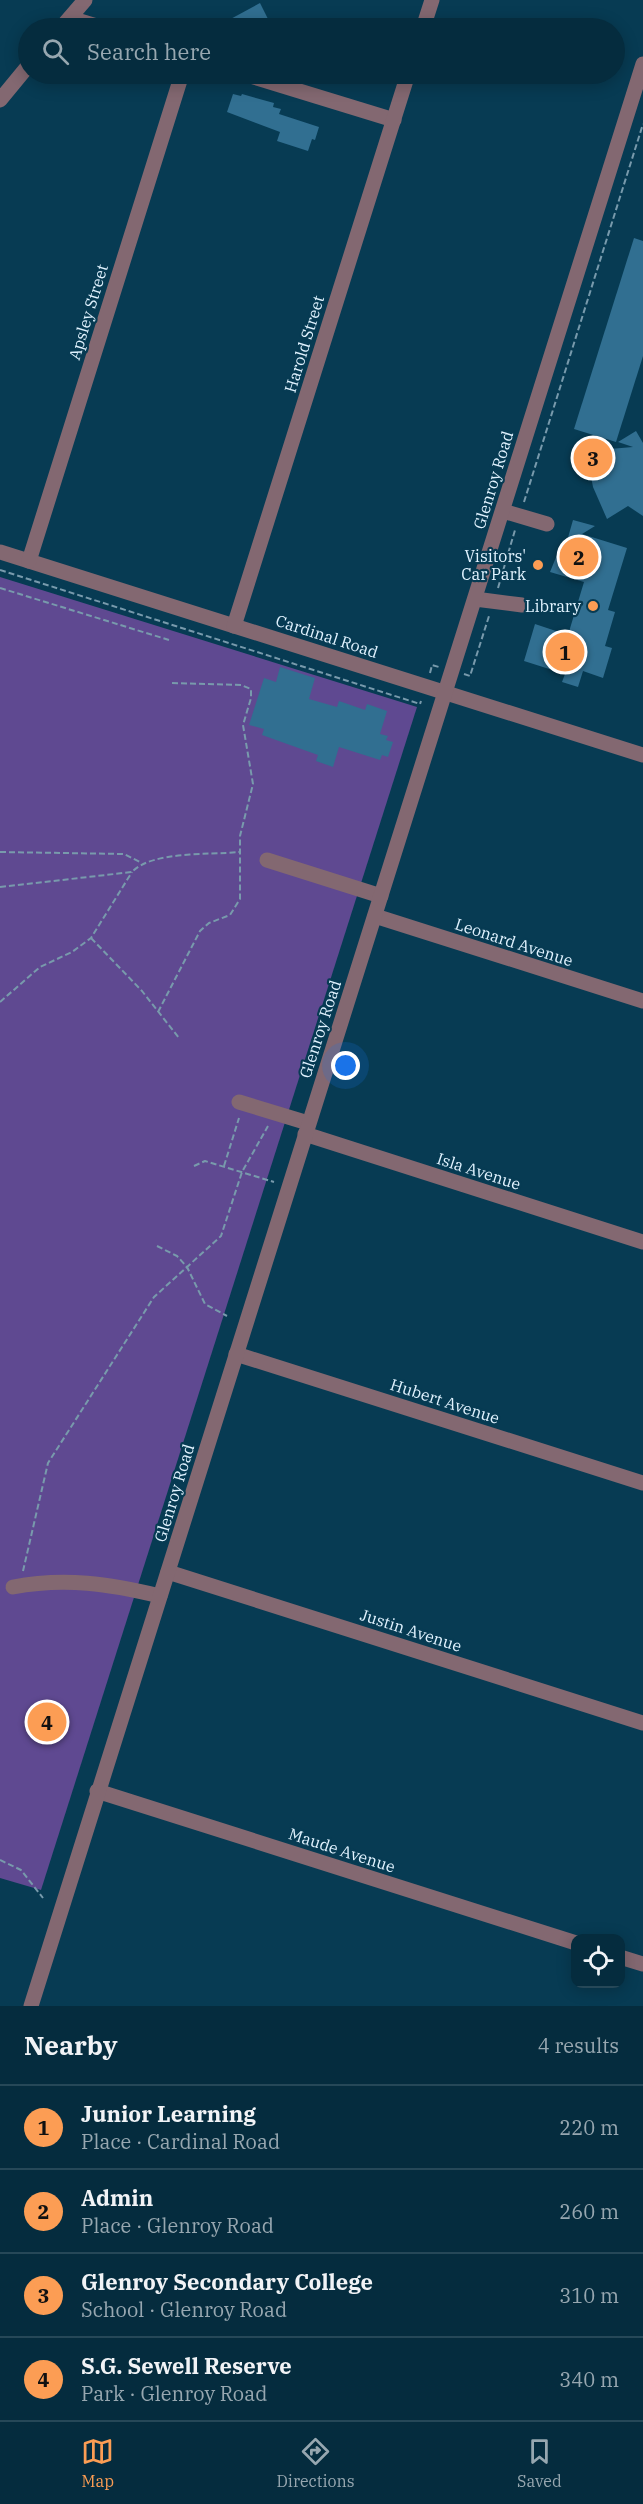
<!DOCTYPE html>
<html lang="en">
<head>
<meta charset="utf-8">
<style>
	:root { --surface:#052c3e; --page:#0e3445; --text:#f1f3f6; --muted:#97a7b0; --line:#264858; --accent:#fc9d54 }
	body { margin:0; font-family:"IBM Plex Serif",serif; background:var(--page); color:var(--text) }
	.controls { position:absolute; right:18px; bottom:18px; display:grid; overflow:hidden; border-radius:12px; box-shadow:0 3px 15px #0003 }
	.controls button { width:54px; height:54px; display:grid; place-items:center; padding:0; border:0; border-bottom:2px solid var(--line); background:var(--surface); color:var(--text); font:30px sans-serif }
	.you { position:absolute; left:346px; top:1066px; width:21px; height:21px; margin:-15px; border:4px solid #fff; border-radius:50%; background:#1a73e8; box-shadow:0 0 0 9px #1a73e833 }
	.badge { display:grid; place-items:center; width:39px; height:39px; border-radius:50%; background:var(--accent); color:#111; font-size:20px; font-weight:700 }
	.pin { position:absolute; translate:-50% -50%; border:3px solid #fff; box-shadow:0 2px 6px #0006 }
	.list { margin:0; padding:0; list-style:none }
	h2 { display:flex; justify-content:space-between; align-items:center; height:78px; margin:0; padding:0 24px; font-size:26px }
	h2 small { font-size:20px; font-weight:400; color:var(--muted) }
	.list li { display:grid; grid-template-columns:39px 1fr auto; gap:18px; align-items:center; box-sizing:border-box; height:84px; padding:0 24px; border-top:2px solid var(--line) }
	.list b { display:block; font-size:22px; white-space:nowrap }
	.list p { margin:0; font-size:20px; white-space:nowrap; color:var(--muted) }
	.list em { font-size:20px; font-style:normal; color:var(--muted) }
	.icon { flex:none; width:33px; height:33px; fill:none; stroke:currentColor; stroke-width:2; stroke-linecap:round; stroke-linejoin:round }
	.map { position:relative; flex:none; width:643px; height:2006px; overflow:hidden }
	.search { position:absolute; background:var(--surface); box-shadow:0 3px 15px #0003; left:18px; right:18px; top:18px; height:66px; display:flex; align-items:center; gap:15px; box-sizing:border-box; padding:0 21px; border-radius:33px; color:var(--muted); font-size:22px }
	.sheet { height:414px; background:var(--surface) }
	nav { display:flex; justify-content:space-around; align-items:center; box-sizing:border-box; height:84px; border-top:2px solid var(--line); background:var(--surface); font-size:16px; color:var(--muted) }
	nav a { display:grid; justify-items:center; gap:3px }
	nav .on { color:var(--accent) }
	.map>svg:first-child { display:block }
	.green { fill:#5f4991 }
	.building { fill:#316f91 }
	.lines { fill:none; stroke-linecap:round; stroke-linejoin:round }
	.path { stroke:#789aac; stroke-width:2; stroke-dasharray:6 3; stroke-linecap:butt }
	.minor { stroke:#836871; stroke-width:15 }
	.poi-dot { fill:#fc9d54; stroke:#073b53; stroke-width:2 }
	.labels { text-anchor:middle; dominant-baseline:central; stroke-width:4.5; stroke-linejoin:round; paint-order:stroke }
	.street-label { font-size:16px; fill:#e1f3ff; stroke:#073b53 }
	.poi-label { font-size:16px; fill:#e1f3ff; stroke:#073b53; text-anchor:end }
</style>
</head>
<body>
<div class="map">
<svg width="643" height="2006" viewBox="0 0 643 2006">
	<rect width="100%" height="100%" fill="#073b53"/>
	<!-- green -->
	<polygon class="green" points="0,577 417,707 41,1890 0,1878"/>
	<!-- building -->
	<g class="building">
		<polygon points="260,3 268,19 251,28 214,28"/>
		<polygon points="233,94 241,96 242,94 274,103 273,107 281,109 279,114 319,127 315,140 312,139 308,151 277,141 280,132 227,112"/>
		<polygon points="634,238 643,241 643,356 616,442 574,429"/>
		<polygon points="636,431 643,443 643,516 628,506 607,519 593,487 586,451 633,447 618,442"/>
		<polygon points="573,520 595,526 582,534 627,548 608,610 615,612 605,646 612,648 603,678 583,671 578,687 562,682 565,674 524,661 535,624 568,635 584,582 550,572 559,550 565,548"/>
		<polygon points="280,667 315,678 309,699 337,707 339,701 365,710 367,704 387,711 380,734 388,736 386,740 393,742 388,757 382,755 380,760 339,747 333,767 316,761 318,755 262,735 264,729 249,725 264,678 276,682"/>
	</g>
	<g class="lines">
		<!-- path -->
		<g class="path">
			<polyline points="524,502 643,124"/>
			<polyline points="0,570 420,704 421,701"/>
			<polyline points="0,588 169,640"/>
			<polyline points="498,588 515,530"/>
			<polyline points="430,673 432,665 439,667"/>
			<polyline points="464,674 470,676 489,616"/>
			<polyline points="0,852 124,854 140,862"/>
			<path d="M0,887L132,872C151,851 210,855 239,852"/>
			<polyline points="91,938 142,991 179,1038"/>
			<polyline points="0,1002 40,967 72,952 91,938 132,872"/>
			<polyline points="158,1012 200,931 209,923 230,915 240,899 240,836 253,784 243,725 251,698 251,689 241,685 172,683"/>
			<polyline points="194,1166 205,1161 274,1182"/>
			<polyline points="224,1166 239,1118"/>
			<polyline points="157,1246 177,1256 187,1267 205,1304 227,1316"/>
			<polyline points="23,1571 48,1463 154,1297 221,1236 242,1172 268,1126"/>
			<polyline points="0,1860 21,1870 43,1898"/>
		</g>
		<!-- minor -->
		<g class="minor">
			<polyline points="70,18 103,28"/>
			<polyline points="61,28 85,0"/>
			<polyline points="423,28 432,0"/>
			<polyline points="244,74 394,120"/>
			<polyline points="0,100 28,66"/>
			<polyline points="503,511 547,524"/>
			<polyline points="0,552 643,755"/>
			<polyline points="29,561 182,74"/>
			<polyline points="475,599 522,605"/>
			<polyline points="234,626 408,74"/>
			<polyline points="267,860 381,896"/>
			<polyline points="375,916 643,1001"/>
			<polyline points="239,1102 308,1123"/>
			<polyline points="305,1134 643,1242"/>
			<polyline points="236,1354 643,1483"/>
			<polyline points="168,1572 643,1723"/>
			<path d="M13,1587C65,1577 110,1584 160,1596"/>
			<polyline points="97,1791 576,1943"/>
			<polyline points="620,1957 643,1964"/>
			<polyline points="31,2006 643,64"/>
		</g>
	</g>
	<!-- markers -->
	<g class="poi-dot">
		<circle cx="538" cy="565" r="6"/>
		<circle cx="593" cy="606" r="6"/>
	</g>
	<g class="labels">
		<!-- street labels -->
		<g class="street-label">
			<text transform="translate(88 312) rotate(-73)">Apsley Street</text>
			<text transform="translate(304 344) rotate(-73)">Harold Street</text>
			<text transform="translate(493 480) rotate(-73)">Glenroy Road</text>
			<text transform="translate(327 636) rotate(18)">Cardinal Road</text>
			<text transform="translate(514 942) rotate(18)">Leonard Avenue</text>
			<text transform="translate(320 1029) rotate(-72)">Glenroy Road</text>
			<text transform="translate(479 1171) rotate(18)">Isla Avenue</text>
			<text transform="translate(445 1401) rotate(18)">Hubert Avenue</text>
			<text transform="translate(174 1493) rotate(-73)">Glenroy Road</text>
			<text transform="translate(411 1630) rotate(18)">Justin Avenue</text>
			<text transform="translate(342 1850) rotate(18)">Maude Avenue</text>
		</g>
		<!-- poi labels -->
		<g class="poi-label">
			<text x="526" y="556">Visitors'<tspan x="526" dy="18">Car Park</tspan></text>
			<text x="581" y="606">Library</text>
		</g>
	</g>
</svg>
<div class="controls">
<button><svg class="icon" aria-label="locate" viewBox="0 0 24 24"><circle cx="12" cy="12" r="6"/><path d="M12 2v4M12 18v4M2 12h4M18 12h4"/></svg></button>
</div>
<div class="you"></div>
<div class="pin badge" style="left:565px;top:652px">1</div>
<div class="pin badge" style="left:579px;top:557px">2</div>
<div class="pin badge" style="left:593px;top:458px">3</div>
<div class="pin badge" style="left:47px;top:1722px">4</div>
<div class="search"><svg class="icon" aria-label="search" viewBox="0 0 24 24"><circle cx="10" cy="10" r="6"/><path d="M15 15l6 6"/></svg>Search here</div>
</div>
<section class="sheet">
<h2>Nearby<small>4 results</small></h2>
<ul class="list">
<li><span class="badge">1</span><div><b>Junior Learning</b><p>Place · Cardinal Road</p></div><em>220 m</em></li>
<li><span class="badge">2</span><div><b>Admin</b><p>Place · Glenroy Road</p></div><em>260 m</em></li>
<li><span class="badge">3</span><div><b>Glenroy Secondary College</b><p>School · Glenroy Road</p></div><em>310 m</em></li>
<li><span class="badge">4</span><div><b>S.G. Sewell Reserve</b><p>Park · Glenroy Road</p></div><em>340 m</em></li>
</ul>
</section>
<nav>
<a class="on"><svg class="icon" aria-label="map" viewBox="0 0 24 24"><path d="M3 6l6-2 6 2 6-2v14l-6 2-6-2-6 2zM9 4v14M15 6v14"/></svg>Map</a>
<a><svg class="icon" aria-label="directions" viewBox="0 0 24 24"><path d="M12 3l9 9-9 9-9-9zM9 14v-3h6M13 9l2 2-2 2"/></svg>Directions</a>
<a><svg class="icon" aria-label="saved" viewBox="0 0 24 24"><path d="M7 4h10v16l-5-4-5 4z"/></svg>Saved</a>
</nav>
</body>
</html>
